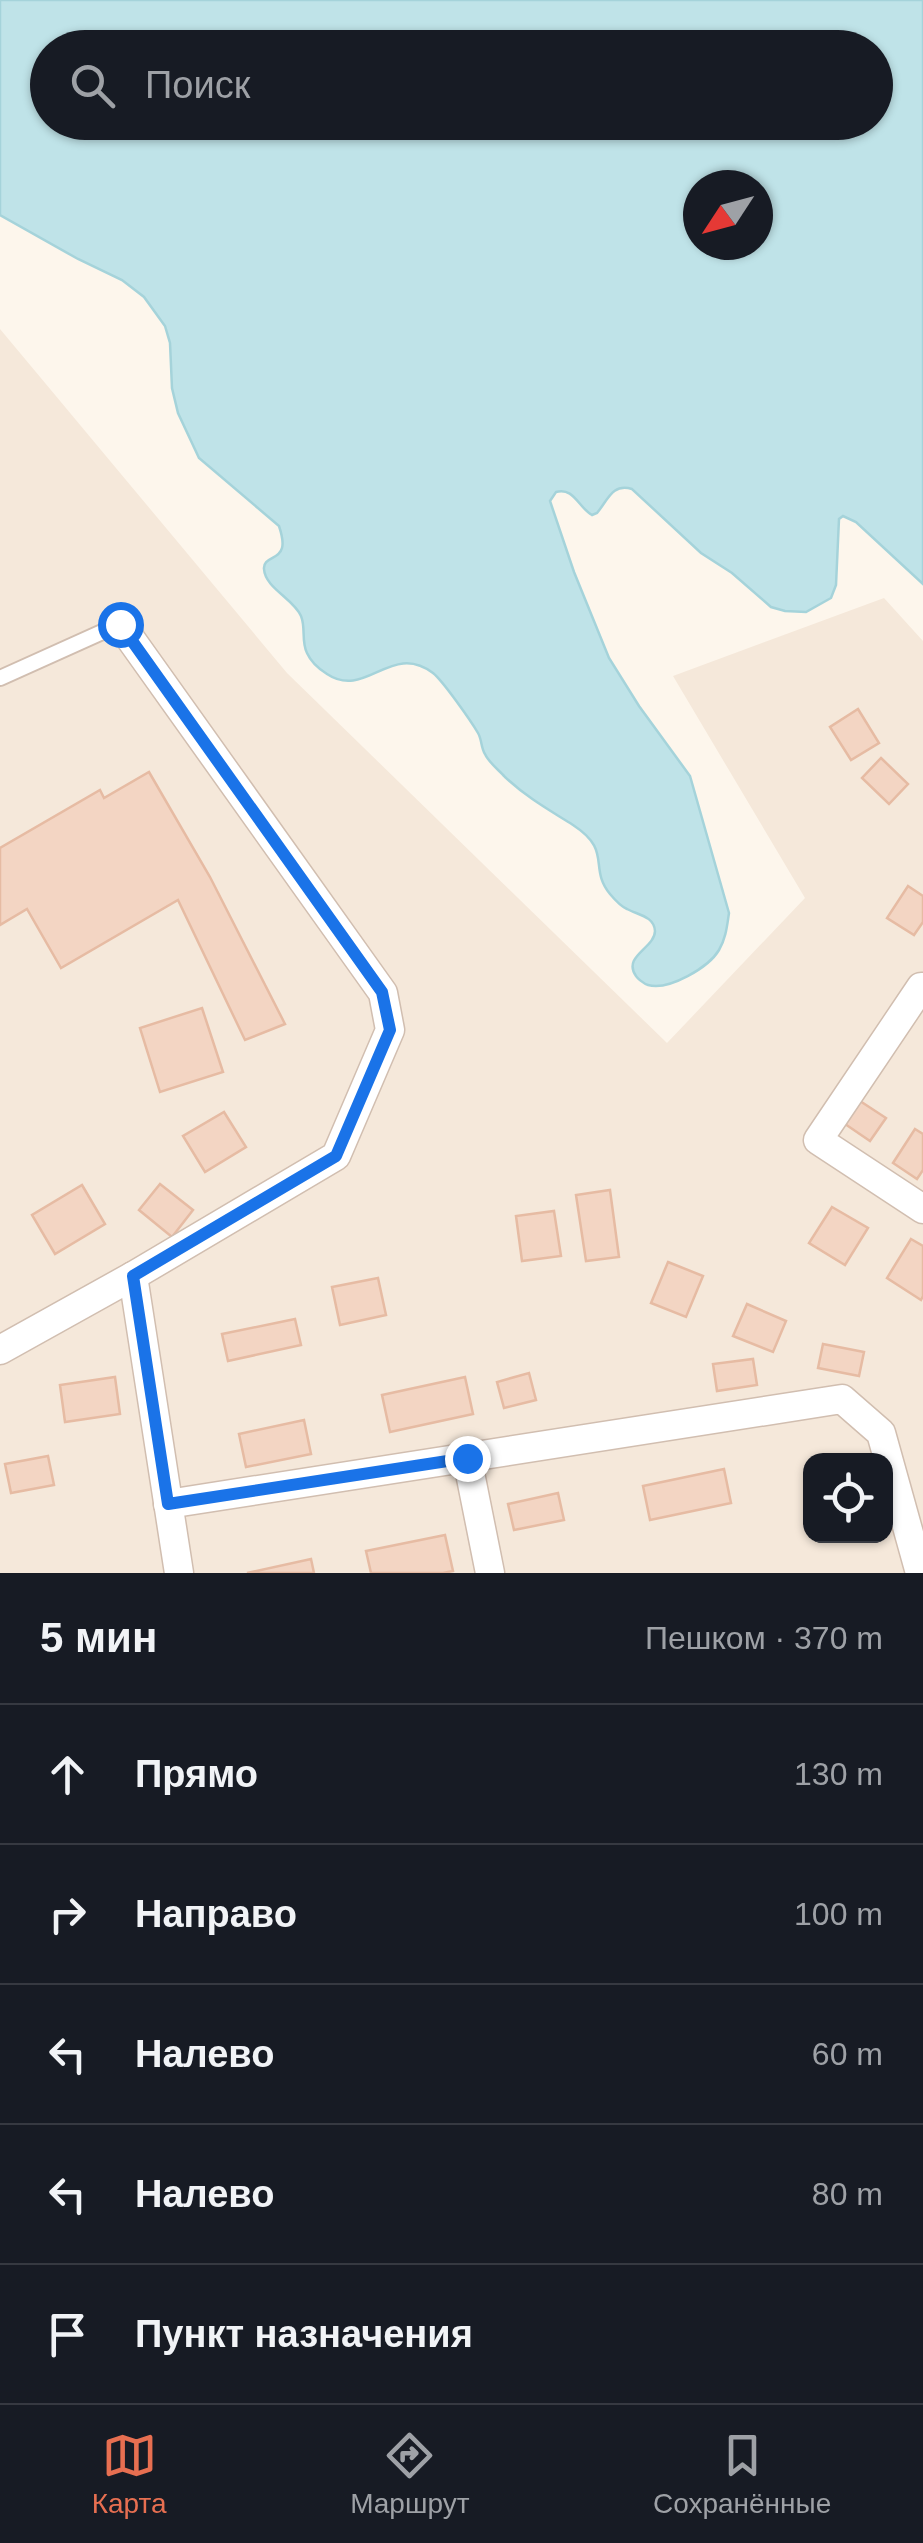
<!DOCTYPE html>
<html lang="ru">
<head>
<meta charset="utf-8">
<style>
	:root { --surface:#171b24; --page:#242831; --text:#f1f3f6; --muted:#9ea1a6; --line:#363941; --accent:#e76f51 }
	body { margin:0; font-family:Arial,sans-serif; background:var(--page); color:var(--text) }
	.controls { position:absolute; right:30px; bottom:30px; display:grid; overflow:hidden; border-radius:20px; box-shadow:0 2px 8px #0004 }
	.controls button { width:90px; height:90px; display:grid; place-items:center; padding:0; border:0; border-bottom:2px solid var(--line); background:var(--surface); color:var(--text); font:50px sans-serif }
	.compass { position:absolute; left:683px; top:170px; width:90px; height:90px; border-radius:50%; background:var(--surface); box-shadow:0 2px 8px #0004; rotate:234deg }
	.stop { position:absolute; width:30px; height:30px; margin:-22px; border:8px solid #1a73e8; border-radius:50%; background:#fff }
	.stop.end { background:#1a73e8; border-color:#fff; box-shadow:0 2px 10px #0008 }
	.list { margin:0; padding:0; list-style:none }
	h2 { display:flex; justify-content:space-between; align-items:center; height:130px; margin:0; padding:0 40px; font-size:42px }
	h2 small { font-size:32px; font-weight:400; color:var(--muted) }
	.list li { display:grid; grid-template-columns:65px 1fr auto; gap:30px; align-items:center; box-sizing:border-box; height:140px; padding:0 40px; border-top:2px solid var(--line) }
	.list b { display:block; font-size:38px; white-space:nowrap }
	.list em { font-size:32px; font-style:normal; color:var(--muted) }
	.icon { flex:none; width:55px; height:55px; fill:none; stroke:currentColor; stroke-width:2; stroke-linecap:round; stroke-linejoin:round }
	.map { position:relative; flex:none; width:923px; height:1573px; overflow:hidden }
	.search { position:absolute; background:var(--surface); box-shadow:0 2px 8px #0004; left:30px; right:30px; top:30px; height:110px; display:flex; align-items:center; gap:25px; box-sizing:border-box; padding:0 35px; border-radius:55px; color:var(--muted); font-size:38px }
	.sheet { height:830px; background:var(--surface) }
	nav { display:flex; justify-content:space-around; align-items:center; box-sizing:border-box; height:140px; border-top:2px solid var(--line); background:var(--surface); font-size:28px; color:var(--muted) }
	nav a { display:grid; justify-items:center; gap:5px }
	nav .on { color:var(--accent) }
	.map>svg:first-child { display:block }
	.residential { fill:#f5e8da; fill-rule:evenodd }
	.water { fill:#bfe3e8; stroke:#a5d3da; stroke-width:2.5; fill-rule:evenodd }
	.building { fill:#f3d5c3; stroke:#e6bba3; stroke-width:2.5 }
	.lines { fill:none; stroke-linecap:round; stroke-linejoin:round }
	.lane-casing { stroke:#d1beb0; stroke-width:18 }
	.street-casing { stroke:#d1beb0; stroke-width:31 }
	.lane { stroke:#fff; stroke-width:14 }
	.street { stroke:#fff; stroke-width:28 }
	.route { stroke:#1a73e8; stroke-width:12 }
</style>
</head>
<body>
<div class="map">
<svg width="923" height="1573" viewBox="0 0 923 1573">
	<rect width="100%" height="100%" fill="#fdf6ec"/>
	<!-- residential -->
	<path class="residential" d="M0,329L287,673L667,1043L805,898L673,676L884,598L923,641V1573H0ZM810,1460H886V1536H810Z"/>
	<!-- water -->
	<path class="water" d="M0,0H923V584L856,522L843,516L839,519L836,585L831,598L806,612L785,611L771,607L732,573L701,553L632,489C612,483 608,500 597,513L592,515C578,507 574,487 556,492L550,501L574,572L609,658L639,706L690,776L729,913C727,926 726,938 719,950C709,967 669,991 648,985C644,984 637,978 636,976C622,956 655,948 655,931C654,916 638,915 627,909C620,906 615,900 610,894C588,867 613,851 573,825C546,808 529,799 505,777C499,770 489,763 485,754C481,748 482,740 478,733C471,721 443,681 433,673C391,641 366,700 327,674C319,669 311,662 307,653C301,641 306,628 301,616C294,599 265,588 264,569C263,557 279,560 282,548C284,541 281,532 279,526L199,458L178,413L172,388L170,343L165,326L144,297L122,280L78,259L0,215ZM48,48H876V122H48ZM698,185H758V245H698Z"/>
	<!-- building -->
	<g class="building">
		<polygon points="858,709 879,743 851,760 830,727"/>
		<polygon points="881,758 908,784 889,804 862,778"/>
		<polygon points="149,772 210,877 285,1024 245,1040 178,900 61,968 27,909 0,925 0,848 100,790 104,798"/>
		<polygon points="908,886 923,896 923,922 914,935 887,918"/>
		<polygon points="202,1008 223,1072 160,1092 140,1028"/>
		<polygon points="860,1101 886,1118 870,1141 845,1124"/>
		<polygon points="224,1112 246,1147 205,1172 183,1136"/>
		<polygon points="915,1129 923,1134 923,1170 917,1179 893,1163"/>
		<polygon points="160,1184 193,1210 172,1237 139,1210"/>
		<polygon points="82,1185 105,1224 55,1254 32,1215"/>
		<polygon points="610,1190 619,1257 586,1261 576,1195"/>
		<polygon points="832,1207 868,1228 845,1265 809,1243"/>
		<polygon points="554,1211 561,1256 522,1261 516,1216"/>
		<polygon points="911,1239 923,1246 923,1296 921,1300 887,1278"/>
		<polygon points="668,1262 703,1276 686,1317 651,1303"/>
		<polygon points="378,1278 386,1315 340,1325 332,1287"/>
		<polygon points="747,1304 786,1321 773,1352 733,1336"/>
		<polygon points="295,1319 301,1345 228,1361 222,1334"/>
		<polygon points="823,1344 864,1352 859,1376 818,1368"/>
		<polygon points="753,1359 757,1385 717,1391 713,1364"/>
		<polygon points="529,1373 536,1400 504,1408 497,1382"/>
		<polygon points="115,1377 120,1414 65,1422 60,1385"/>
		<polygon points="465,1377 473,1414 390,1432 382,1395"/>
		<polygon points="304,1420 311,1454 246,1467 239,1434"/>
		<polygon points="48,1456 54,1485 11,1493 5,1464"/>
		<polygon points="724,1469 731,1503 650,1520 643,1486"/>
		<polygon points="558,1493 564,1520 514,1530 508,1504"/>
		<polygon points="445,1535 453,1571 443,1573 371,1573 366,1551"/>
		<polygon points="311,1559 314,1573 247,1573"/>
	</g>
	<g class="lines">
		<!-- lane casing -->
		<g class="lane-casing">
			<polyline id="lane" points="0,678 120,624"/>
		</g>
		<!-- street casing -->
		<g class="street-casing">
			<g id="street">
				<polyline points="923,988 921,987 818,1140 923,1209"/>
				<polyline points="133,1276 179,1573"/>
				<polyline points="0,1350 133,1276 336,1156 390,1030 383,993 120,624"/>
				<polyline points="467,1458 490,1573"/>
				<polyline points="168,1504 842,1399 881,1433 920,1573"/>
			</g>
		</g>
		<!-- lane -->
		<use href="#lane" class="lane"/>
		<!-- street -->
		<use href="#street" class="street"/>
	</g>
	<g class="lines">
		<!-- route -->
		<polyline class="route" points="120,624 382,992 390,1030 336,1156 133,1276 168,1504 467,1458"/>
	</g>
</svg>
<div class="controls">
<button><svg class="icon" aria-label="locate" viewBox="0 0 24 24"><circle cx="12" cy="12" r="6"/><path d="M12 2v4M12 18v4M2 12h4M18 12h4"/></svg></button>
</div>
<svg class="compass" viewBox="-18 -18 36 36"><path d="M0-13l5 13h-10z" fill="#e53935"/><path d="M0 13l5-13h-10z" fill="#9ea1a6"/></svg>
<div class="stop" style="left:120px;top:624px"></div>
<div class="stop end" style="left:467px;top:1458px"></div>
<div class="search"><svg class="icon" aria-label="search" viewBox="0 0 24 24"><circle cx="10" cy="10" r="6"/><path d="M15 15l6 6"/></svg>Поиск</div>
</div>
<section class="sheet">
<h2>5 мин<small>Пешком · 370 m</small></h2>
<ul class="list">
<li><svg class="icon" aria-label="ahead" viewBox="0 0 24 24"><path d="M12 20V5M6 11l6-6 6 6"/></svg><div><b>Прямо</b></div><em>130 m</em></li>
<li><svg class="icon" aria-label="right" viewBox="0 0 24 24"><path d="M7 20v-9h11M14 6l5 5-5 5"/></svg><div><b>Направо</b></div><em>100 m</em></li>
<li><svg class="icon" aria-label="left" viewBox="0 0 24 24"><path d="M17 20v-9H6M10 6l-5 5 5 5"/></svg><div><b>Налево</b></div><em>60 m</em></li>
<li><svg class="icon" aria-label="left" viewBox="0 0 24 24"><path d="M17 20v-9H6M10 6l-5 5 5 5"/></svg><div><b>Налево</b></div><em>80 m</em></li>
<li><svg class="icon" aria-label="arrive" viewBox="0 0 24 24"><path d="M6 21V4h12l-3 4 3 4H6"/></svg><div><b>Пункт назначения</b></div></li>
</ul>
</section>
<nav>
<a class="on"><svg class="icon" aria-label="map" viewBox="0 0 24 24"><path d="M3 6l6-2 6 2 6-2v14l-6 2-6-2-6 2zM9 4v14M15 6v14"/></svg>Карта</a>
<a><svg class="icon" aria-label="directions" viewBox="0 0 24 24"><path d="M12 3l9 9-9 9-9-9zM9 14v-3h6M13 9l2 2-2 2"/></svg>Маршрут</a>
<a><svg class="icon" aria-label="saved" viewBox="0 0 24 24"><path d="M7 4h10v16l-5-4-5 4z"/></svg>Сохранённые</a>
</nav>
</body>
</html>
